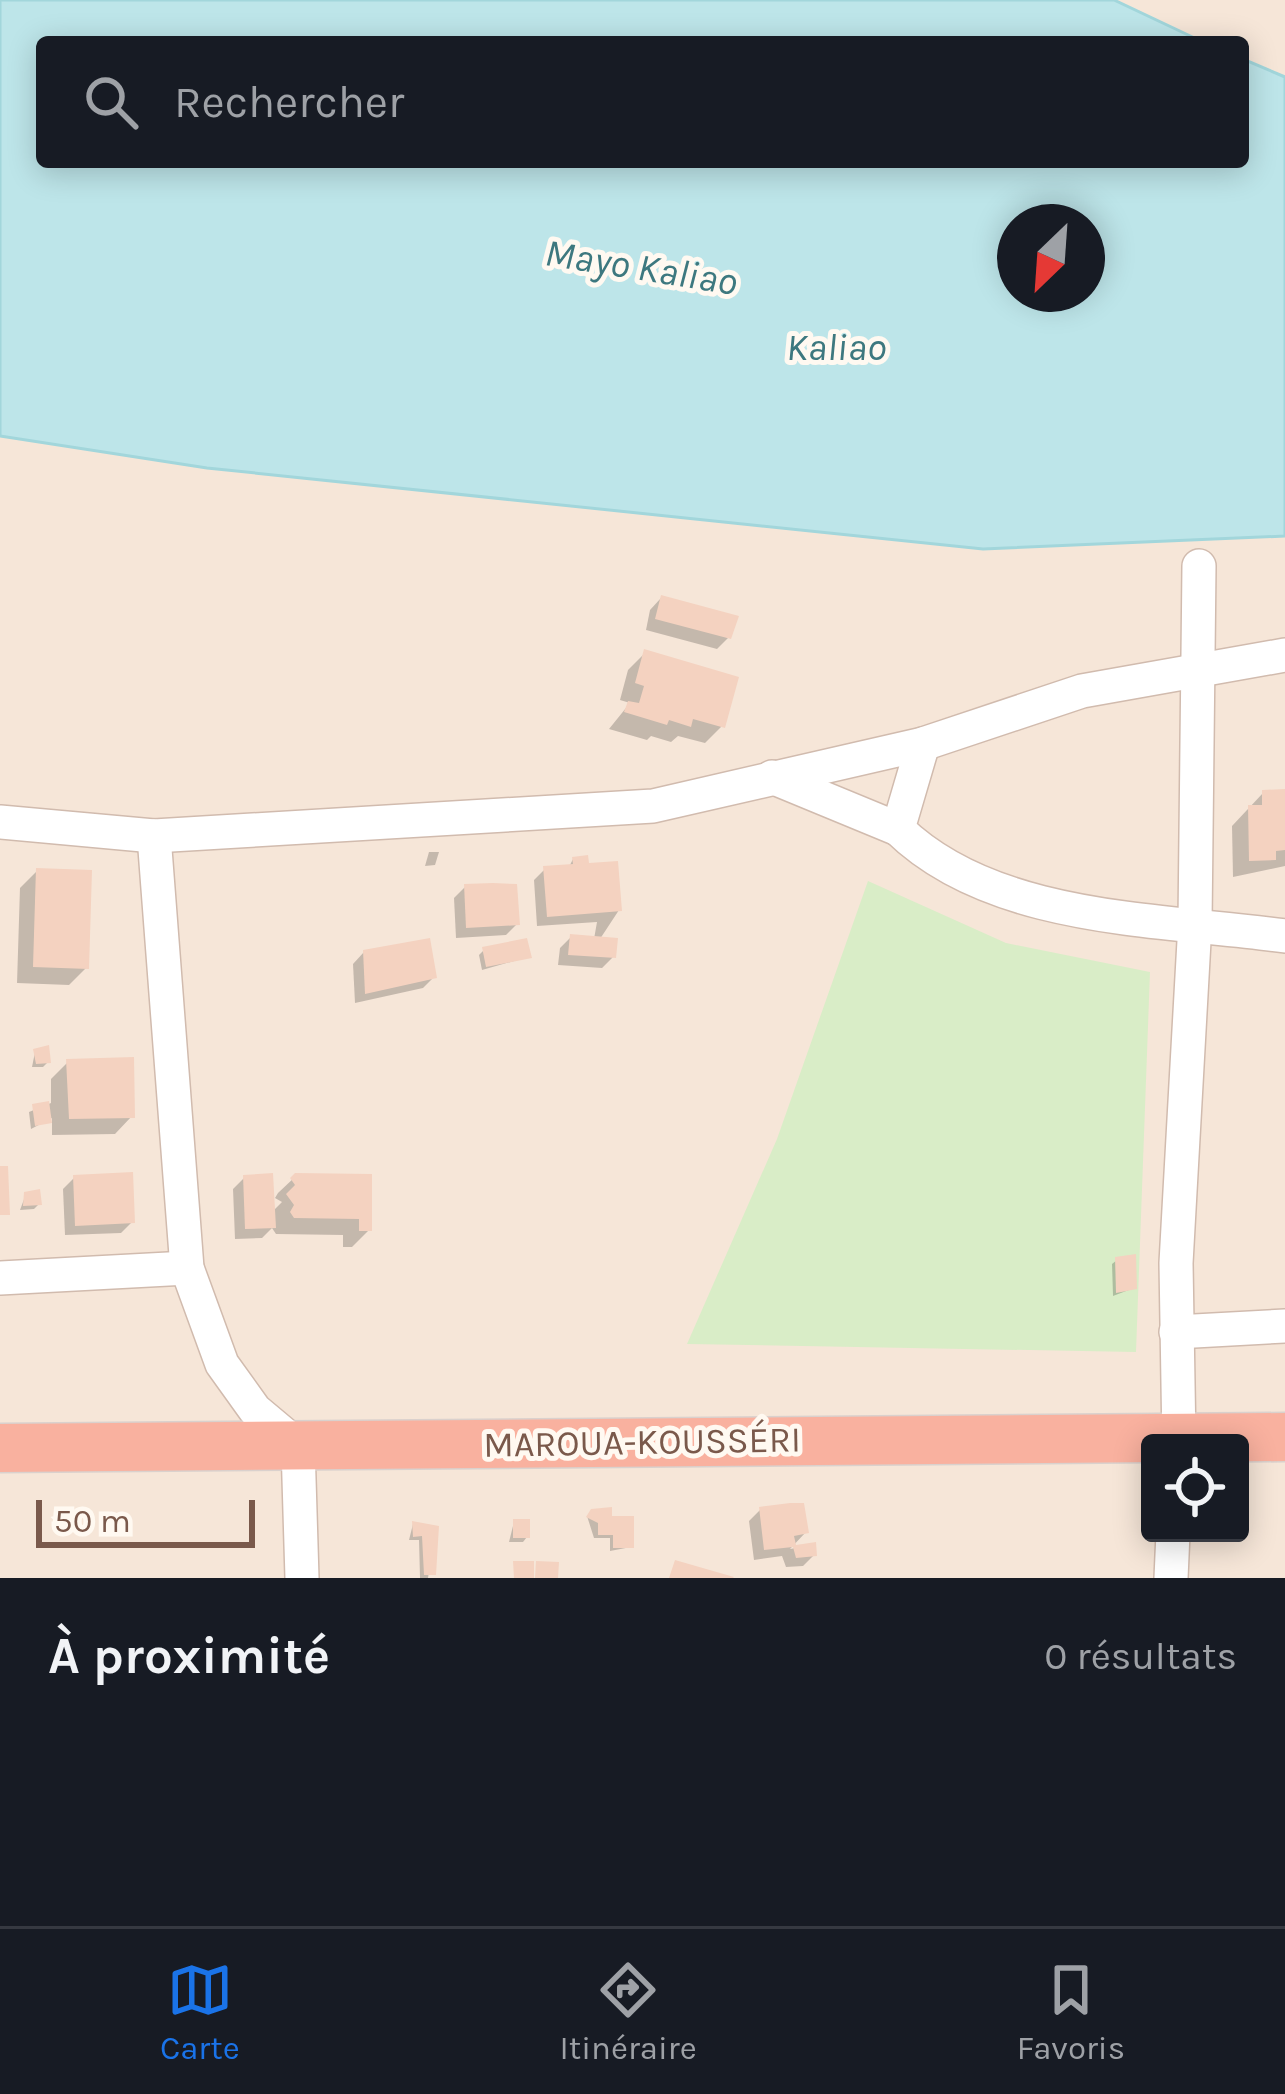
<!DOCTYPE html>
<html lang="fr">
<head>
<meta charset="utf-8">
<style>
	:root { --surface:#171b24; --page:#242831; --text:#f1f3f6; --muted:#9ea1a6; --line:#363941; --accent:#1a73e8 }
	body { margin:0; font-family:Karla,sans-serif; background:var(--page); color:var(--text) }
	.controls { position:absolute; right:36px; bottom:36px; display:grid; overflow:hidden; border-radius:12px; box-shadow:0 6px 30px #0003 }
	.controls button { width:108px; height:108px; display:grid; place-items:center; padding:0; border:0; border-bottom:3px solid var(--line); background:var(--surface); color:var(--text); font:60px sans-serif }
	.compass { position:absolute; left:997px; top:204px; width:108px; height:108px; border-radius:50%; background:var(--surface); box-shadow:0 6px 30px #0003; rotate:205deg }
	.scale { position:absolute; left:36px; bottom:30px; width:219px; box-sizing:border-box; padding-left:12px; border:6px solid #7a594b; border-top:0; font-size:33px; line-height:42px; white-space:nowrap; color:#7a594b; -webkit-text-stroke:9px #fff9f1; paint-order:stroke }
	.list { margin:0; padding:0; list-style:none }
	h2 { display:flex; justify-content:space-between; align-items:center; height:156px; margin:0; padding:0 48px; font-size:51px }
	h2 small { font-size:39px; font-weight:400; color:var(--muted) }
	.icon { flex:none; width:66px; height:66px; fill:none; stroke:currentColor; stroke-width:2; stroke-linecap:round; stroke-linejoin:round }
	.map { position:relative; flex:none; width:1285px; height:1578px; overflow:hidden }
	.search { position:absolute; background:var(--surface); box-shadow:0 6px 30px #0003; left:36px; right:36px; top:36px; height:132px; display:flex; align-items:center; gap:30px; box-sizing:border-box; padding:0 42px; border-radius:12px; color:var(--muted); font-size:45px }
	.sheet { height:348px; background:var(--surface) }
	nav { display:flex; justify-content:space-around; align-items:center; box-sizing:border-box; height:168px; border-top:3px solid var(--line); background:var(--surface); font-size:33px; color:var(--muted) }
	nav a { display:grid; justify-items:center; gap:6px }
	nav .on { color:var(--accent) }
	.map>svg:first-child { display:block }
	.residential { fill:#f6e6d8; fill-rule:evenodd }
	.green { fill:#d9edc7 }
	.water { fill:#bde5e9; stroke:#a2d6db; stroke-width:3; fill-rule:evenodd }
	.shadow { fill:#0003 }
	.building { fill:#f4d2c0 }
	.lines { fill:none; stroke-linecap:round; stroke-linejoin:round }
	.minor-casing { stroke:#d1bbae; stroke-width:36 }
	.highway-casing { stroke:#dad1cd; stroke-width:51 }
	.minor { stroke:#fff; stroke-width:33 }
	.highway { stroke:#f9b19f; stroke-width:48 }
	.labels { text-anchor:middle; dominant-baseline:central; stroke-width:10; stroke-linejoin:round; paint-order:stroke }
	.street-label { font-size:36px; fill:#7a594b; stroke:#fff9f1 }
	.water-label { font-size:39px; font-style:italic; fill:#3d787f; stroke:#fff9f1 }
</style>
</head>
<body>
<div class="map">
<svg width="1285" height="1578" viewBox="0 0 1285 1578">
	<rect width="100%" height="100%" fill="#fdf5ea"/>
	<!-- residential -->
	<g class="residential">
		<polygon points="1114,0 1285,0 1285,77 1243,59 1243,42 1203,42"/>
		<path d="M0,436L207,468L983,549L1285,536V1578H0ZM1150,1443H1240V1533H1150Z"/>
	</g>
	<!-- green -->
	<polygon class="green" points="868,881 1006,943 1150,972 1136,1352 687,1344 777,1139"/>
	<!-- water -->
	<path class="water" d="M0,0H1114L1203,42H42V162H1243V59L1285,77V536L983,549L207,468L0,436ZM1015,222H1087V294H1015Z"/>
	<!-- shadow -->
	<g class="shadow">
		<polygon points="661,598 728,638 717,649 646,630 650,610"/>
		<polygon points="645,653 722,726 705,743 678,736 671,742 651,736 647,740 609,729 630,703 620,700 628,670"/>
		<polygon points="1285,792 1285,866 1233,877 1232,826 1263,793"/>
		<polygon points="429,852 439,852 435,865 425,866"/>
		<polygon points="573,859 619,910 600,939 613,957 602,968 558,965 560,948 571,937 594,939 597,922 537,926 534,880 545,869 569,867"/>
		<polygon points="37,871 86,968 69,985 17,983 20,888"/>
		<polygon points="465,887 517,924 506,935 456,938 454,898"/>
		<polygon points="484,950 528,957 482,970 479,955"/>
		<polygon points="364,952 434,977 423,988 355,1003 353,964"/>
		<polygon points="35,1052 48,1062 43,1067 32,1067"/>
		<polygon points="68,1062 132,1116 115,1134 52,1135 52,1118 31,1129 29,1112 51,1103 51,1079"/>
		<polygon points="296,1176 369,1177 369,1230 352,1247 343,1247 343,1235 276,1234 272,1228 262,1238 235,1239 233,1189 244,1178 272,1212 282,1202 275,1198 278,1193"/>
		<polygon points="74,1178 132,1222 121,1233 65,1235 63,1189"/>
		<polygon points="26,1194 39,1204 34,1209 20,1210"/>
		<polygon points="1117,1260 1134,1288 1113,1296 1112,1264"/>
		<polygon points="760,1510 806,1532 790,1549 813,1545 814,1555 803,1566 786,1567 782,1556 754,1560 749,1521"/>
		<polygon points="587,1516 609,1519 631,1547 610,1551 610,1538 594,1538"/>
		<polygon points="514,1522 527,1537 523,1542 509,1542"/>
		<polygon points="413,1524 436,1529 428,1578 420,1578 419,1540 409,1540"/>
	</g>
	<!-- building -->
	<g class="building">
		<polygon points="661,595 739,616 731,639 655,619"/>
		<polygon points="644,649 739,677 725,728 693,719 691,727 669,720 667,725 624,712 628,701 639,703 644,686 635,683"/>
		<polygon points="1285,789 1285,850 1276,851 1276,860 1249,861 1248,805 1262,805 1262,790"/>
		<polygon points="588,855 589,863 618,861 622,911 547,917 543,866 573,864 572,857"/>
		<polygon points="36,868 92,870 89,969 33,967"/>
		<polygon points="493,883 517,884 520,925 466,928 464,884"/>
		<polygon points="570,934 618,938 616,958 568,955"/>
		<polygon points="430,938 437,978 365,994 363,950"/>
		<polygon points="527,938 532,958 486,967 482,947"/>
		<polygon points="49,1045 51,1063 36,1064 33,1049"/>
		<polygon points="134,1057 135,1118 69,1119 66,1059"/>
		<polygon points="49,1101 52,1123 35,1126 32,1104"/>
		<polygon points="0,1166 8,1166 10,1215 0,1215"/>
		<polygon points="133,1172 135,1223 75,1226 73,1175"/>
		<polygon points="273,1173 276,1228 245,1229 243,1175"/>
		<polygon points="295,1173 372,1174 372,1231 359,1231 359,1219 294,1218 290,1212 294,1205 286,1194 295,1185 290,1178"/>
		<polygon points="40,1189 42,1205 23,1206 24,1192"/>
		<polygon points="1136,1254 1137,1289 1116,1293 1115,1257"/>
		<polygon points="790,1503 804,1503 809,1533 794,1536 796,1545 816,1542 817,1556 796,1558 793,1547 764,1550 759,1507"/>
		<polygon points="612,1507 612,1516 634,1516 634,1548 613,1548 613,1535 598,1535 598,1523 586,1517 591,1509"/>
		<rect x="513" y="1519" width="17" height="19"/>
		<polygon points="412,1521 439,1526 436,1575 424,1575 422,1536 413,1537"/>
		<polygon points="675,1560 734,1577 733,1578 669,1578"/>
		<polygon points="513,1561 534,1561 534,1578 514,1578"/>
		<polygon points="536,1561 559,1562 558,1578 535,1578"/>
	</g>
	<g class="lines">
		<!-- minor casing -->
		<g class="minor-casing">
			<g id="minor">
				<path d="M923,744L898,829C993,922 1161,919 1285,936"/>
				<polyline points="772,777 898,829"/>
				<polyline points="0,822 154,836 653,806 923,744 1082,691 1285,655"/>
				<polyline points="154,836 187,1268 222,1364 255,1410 298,1446 302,1578"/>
				<polyline points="0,1278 187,1268"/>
				<polyline points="1176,1332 1285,1326"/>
				<polyline points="1179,1443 1176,1263 1195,923 1199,566"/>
				<polyline points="1171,1578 1173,1533"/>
			</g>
		</g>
		<!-- highway casing -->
		<g class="highway-casing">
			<polyline id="highway" points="0,1448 1285,1437"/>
		</g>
		<!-- minor -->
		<use href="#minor" class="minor"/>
		<!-- highway -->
		<use href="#highway" class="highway"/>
	</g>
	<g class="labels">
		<!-- street labels -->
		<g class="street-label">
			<text transform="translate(642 1442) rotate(-1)">MAROUA-KOUSSÉRI</text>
		</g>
		<!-- water labels -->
		<g class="water-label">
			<text transform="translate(641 267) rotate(9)">Mayo Kaliao</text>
			<text x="836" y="347">Kaliao</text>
		</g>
	</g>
</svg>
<div class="controls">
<button><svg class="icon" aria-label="locate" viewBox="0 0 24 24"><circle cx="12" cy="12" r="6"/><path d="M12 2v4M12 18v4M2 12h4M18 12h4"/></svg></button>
</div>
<svg class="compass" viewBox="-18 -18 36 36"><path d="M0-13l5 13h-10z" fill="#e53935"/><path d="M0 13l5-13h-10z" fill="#9ea1a6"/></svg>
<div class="scale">50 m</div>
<div class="search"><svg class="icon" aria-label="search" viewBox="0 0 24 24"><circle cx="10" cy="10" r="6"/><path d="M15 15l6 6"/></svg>Rechercher</div>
</div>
<section class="sheet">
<h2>À proximité<small>0 résultats</small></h2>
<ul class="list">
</ul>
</section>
<nav>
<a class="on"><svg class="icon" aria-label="map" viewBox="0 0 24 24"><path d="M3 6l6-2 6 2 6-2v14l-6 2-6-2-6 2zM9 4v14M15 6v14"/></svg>Carte</a>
<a><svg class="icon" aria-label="directions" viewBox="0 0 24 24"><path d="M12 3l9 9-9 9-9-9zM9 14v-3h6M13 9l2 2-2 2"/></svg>Itinéraire</a>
<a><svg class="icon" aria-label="saved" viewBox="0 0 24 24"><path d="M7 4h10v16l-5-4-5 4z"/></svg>Favoris</a>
</nav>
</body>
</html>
